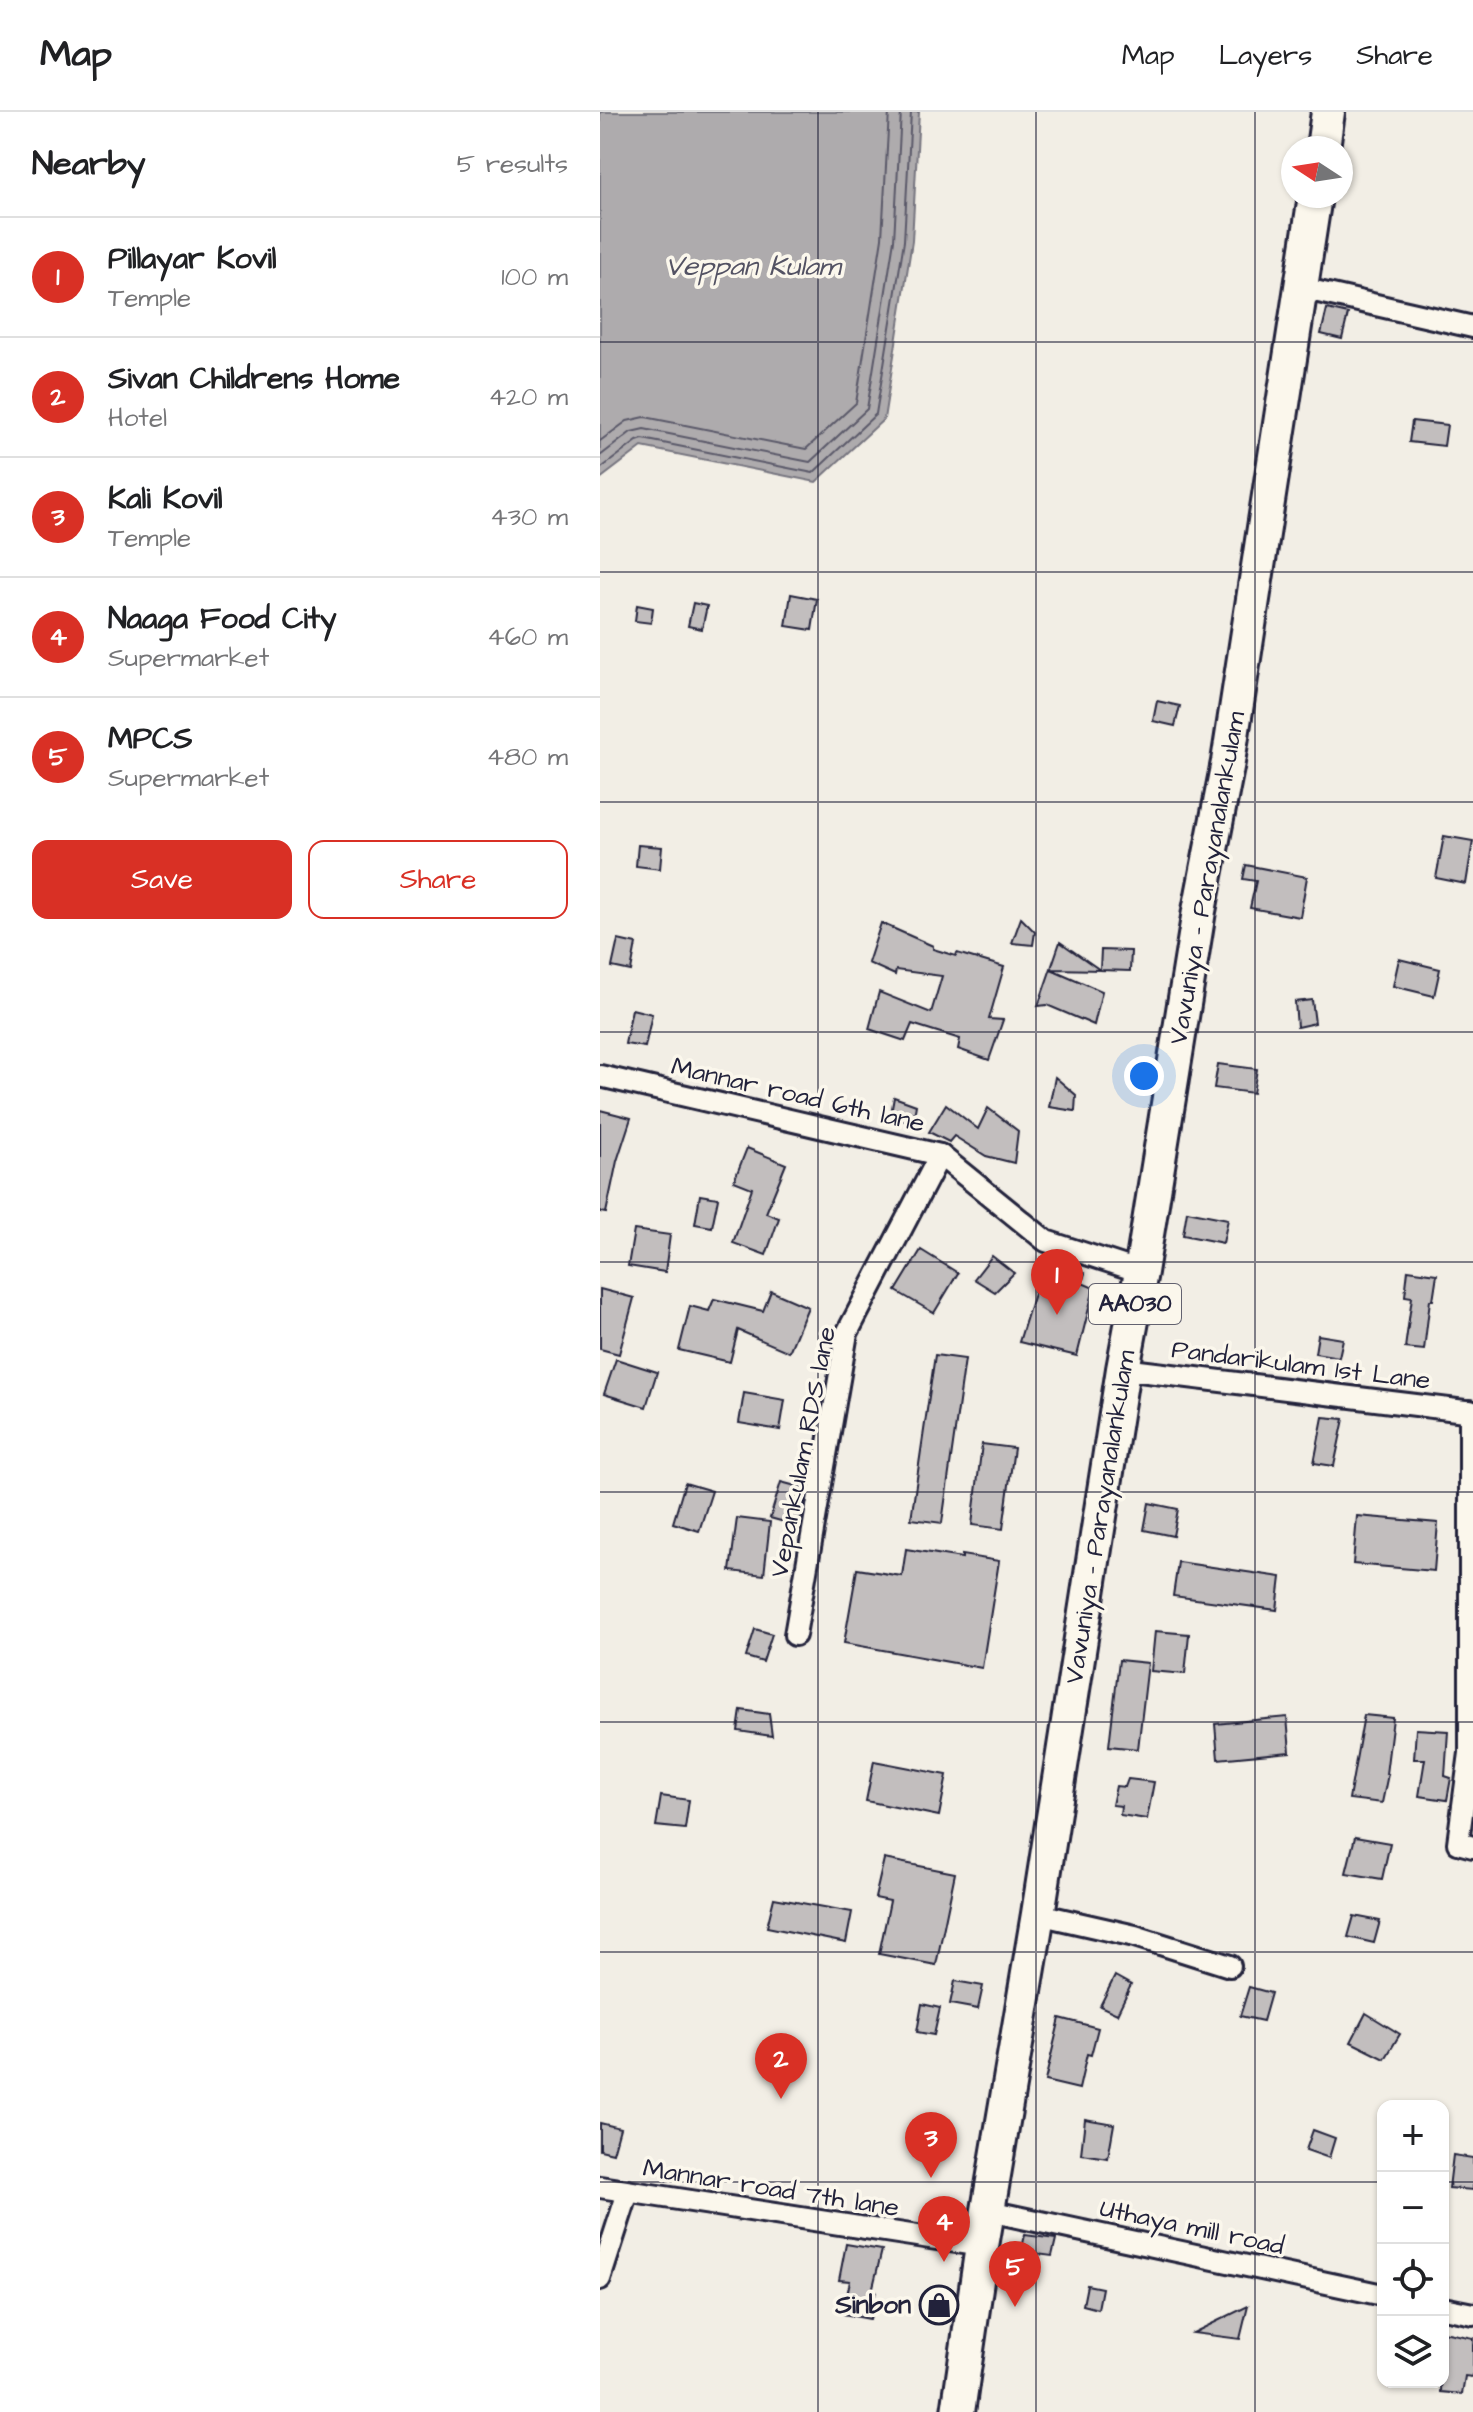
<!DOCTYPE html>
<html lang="en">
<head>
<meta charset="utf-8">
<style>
	:root { --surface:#fff; --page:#f6f6f6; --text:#202124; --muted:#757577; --line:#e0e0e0; --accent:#d93025 }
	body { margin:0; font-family:"Architects Daughter",sans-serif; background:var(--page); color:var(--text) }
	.controls { position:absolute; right:24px; bottom:24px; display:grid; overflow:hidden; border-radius:16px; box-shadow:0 2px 6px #0004 }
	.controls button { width:72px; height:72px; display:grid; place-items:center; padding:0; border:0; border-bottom:2px solid var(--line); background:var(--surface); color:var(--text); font:40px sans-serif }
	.compass { position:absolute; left:681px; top:24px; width:72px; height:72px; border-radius:50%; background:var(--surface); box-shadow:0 2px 6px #0004; rotate:282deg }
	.you { position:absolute; left:544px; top:964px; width:28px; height:28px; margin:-20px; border:6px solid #fff; border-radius:50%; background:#1a73e8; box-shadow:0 0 0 12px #1a73e833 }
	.badge { display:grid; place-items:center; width:52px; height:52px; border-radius:50%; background:var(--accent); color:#fff; font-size:26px; font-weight:700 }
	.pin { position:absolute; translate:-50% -66px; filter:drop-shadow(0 2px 4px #0008) }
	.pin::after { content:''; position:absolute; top:42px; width:28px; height:24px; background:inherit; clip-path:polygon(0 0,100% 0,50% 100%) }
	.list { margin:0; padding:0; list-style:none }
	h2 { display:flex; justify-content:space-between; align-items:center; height:104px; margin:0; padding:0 32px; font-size:34px }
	h2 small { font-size:26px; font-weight:400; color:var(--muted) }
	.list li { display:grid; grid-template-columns:52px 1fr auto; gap:24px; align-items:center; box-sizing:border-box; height:120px; padding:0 32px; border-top:2px solid var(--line) }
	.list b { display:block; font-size:30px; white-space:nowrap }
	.list p { margin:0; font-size:26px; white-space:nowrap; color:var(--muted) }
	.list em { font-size:26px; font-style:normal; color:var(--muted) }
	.actions { display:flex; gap:16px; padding:24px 32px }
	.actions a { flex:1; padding:18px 0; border:2px solid var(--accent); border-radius:16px; text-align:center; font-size:28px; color:var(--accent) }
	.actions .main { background:var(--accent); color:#fff }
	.icon { flex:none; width:44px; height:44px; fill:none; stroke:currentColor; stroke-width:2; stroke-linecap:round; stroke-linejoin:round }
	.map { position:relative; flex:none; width:873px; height:2300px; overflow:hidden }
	header { display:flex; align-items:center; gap:48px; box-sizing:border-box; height:112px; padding:0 40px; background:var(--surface); border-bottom:2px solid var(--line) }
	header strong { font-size:38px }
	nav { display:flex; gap:44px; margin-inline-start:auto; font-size:28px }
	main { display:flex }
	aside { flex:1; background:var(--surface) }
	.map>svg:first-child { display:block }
	.water { fill:#aeabad; stroke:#76747f; stroke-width:2 }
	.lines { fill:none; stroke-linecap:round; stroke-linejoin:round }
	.shore { stroke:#5a5969; stroke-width:2 }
	.building { fill:#c2bebe; stroke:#22223b; stroke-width:2 }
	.minor-casing { stroke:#22223b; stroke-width:26 }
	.trunk-casing { stroke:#22223b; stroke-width:38 }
	.minor { stroke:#fbf7ec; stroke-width:20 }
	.trunk { stroke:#fbf7ec; stroke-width:32 }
	.grid { fill:none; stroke:#22223b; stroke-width:2; stroke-opacity:0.55 }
	.labels { text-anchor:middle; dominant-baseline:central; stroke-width:7; stroke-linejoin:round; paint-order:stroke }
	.shield { fill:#fbf7ec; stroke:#636270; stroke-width:2 }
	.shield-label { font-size:24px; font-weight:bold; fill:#22223b }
	.street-label { font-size:26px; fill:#22223b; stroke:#fbf7ec }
	.poi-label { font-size:26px; font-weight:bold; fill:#22223b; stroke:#fbf7ec; text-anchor:end }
	.water-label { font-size:28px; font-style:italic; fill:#535263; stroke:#fbf7ec }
</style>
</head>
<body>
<header>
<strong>Map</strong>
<nav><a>Map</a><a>Layers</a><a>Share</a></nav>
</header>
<main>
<aside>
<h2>Nearby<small>5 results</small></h2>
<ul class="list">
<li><span class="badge">1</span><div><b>Pillayar Kovil</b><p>Temple</p></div><em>100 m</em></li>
<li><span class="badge">2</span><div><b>Sivan Childrens Home</b><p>Hotel</p></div><em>420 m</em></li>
<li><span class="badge">3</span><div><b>Kali Kovil</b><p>Temple</p></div><em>430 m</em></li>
<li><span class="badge">4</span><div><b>Naaga Food City</b><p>Supermarket</p></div><em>460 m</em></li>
<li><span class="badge">5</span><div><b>MPCS</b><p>Supermarket</p></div><em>480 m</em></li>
</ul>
<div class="actions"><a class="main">Save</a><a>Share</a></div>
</aside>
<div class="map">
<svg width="873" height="2300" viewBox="0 0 873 2300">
	<rect width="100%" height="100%" fill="#f2eee5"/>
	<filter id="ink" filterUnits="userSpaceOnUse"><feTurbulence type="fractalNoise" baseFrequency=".0125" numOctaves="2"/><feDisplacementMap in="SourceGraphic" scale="16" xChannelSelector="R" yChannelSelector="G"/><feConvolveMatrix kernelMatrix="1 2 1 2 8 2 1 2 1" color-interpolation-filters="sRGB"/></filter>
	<g filter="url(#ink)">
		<!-- water -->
		<polygon class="water" points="0,0 319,0 312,129 284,307 216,370 42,335 0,367"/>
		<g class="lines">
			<!-- shore -->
			<g class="shore">
				<polyline points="0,329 27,309 45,305 206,337 256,291 282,126 289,0"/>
				<polyline points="0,344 31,320 44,317 210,350 267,297 294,128 301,0"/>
				<polyline points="0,357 37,329 43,327 213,361 276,302 304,129 311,0"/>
			</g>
		</g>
		<!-- building -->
		<g class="building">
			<polygon points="727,197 748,202 742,227 721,222"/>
			<polygon points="812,309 847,313 844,334 809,330"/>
			<polygon points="191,482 217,487 212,518 186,514"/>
			<polygon points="93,491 107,494 102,517 88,514"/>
			<polygon points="37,493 53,496 51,511 35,509"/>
			<polygon points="557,589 580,594 575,614 553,609"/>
			<polygon points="844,724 873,729 866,772 836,766"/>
			<polygon points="38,733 62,735 60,757 36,754"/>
			<polygon points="646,753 707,765 700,805 650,796 656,769 643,767"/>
			<polygon points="421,806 435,820 433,833 412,831"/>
			<polygon points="281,811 333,834 333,837 356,844 357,841 404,855 389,907 403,908 389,948 358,937 360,927 312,912 305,929 269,917 279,880 331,901 342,864 296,858 295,863 268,851"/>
			<polygon points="18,828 36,832 31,859 12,855"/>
			<polygon points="460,830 500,858 451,857 502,879 494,913 447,893 438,894"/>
			<polygon points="501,838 531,839 530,859 500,858"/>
			<polygon points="799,847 840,857 834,884 793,874"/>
			<polygon points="712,888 715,911 697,915 695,890"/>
			<polygon points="32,897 52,902 45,935 25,932"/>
			<polygon points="618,952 657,957 653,981 614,976"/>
			<polygon points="455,965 476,983 475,999 449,995"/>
			<polygon points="294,985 316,993 313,1010 290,1007"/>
			<polygon points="346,992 378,1017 388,996 418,1019 414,1051 386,1044 354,1024 349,1030 329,1020"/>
			<polygon points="0,998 31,1006 17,1049 6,1101 0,1100"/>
			<polygon points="147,1036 186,1052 166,1101 179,1106 166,1143 133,1131 152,1076 134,1069"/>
			<polygon points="100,1083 118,1086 112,1115 95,1112"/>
			<polygon points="587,1099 628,1107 623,1131 583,1123"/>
			<polygon points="34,1118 70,1123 65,1160 28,1154"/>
			<polygon points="321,1138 358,1161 334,1201 296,1179"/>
			<polygon points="392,1144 414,1161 395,1180 374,1167"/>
			<polygon points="457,1151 485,1161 482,1171 494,1176 477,1244 419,1230 441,1159 453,1161"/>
			<polygon points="808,1158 837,1162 833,1188 830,1188 824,1238 805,1236 812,1185 805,1184"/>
			<polygon points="0,1177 34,1186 19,1242 0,1237"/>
			<polygon points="171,1179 208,1195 189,1240 138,1218 130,1250 79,1238 90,1194 109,1199 114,1187 163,1199"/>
			<polygon points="718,1223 743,1227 739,1245 715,1241"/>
			<polygon points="335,1243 365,1247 342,1411 311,1407"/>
			<polygon points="16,1247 57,1260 46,1295 4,1282"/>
			<polygon points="144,1281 185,1288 180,1318 139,1311"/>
			<polygon points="723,1305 744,1307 734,1354 714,1351"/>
			<polygon points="382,1332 414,1336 403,1417 372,1413"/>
			<polygon points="181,1370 207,1377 199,1414 170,1406"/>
			<polygon points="85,1371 112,1379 99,1419 73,1411"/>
			<polygon points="549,1391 578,1397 573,1424 544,1418"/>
			<polygon points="757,1404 838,1411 834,1459 753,1452"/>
			<polygon points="137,1406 170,1410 164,1463 130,1459"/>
			<polygon points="306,1437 362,1446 362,1443 399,1449 382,1556 244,1531 257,1457 302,1464"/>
			<polygon points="578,1450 681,1465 677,1498 573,1484"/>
			<polygon points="155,1517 172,1522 163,1550 146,1545"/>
			<polygon points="555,1519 589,1522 585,1562 551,1559"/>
			<polygon points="519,1548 548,1551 538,1637 509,1634"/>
			<polygon points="141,1598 169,1602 172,1624 138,1619"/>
			<polygon points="764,1603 793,1606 786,1662 788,1662 782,1691 749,1687"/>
			<polygon points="687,1605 690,1640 618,1647 615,1612"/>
			<polygon points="816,1617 848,1619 845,1664 851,1666 847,1688 819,1684 825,1647 814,1647"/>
			<polygon points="274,1649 347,1663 339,1704 266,1689"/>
			<polygon points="528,1667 554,1670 547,1707 520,1703 521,1694 512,1693 516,1674 525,1675"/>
			<polygon points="61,1684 89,1688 85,1717 56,1714"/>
			<polygon points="755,1725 790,1731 782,1767 746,1761"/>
			<polygon points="284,1747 355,1761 336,1853 279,1842 290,1789 275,1786"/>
			<polygon points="174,1786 252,1800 246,1831 167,1815"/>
			<polygon points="754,1804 780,1809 774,1831 748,1825"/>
			<polygon points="515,1864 531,1873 517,1902 500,1894"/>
			<polygon points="355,1869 383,1874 378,1897 350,1892"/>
			<polygon points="649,1875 671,1881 663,1909 640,1904"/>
			<polygon points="322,1892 340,1896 334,1923 317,1920"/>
			<polygon points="766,1901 800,1922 785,1947 751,1930"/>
			<polygon points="460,1906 498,1916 491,1943 487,1942 479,1977 445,1969"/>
			<polygon points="485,2007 514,2012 508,2046 481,2042"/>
			<polygon points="0,2011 20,2016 13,2041 0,2038"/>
			<polygon points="713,2018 735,2026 729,2046 706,2038"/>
			<polygon points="853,2043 873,2046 873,2078 849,2076"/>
			<polygon points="425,2123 456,2127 452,2144 421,2140"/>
			<polygon points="246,2132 282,2138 272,2179 276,2179 270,2207 243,2202 250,2169 239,2168"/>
			<polygon points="487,2173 502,2176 498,2197 483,2193"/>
			<polygon points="648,2194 640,2227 593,2221"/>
			<polygon points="843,2220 873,2226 873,2265 865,2264 862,2282 841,2280"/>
		</g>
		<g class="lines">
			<!-- minor casing -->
			<g class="minor-casing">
				<g id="minor">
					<polyline points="701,176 873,215"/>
					<polyline points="0,964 340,1043 446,1129 541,1160"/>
					<polyline points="523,1257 873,1300"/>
					<polyline points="870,1299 870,1641 858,1731 873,1735"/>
					<polyline points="195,1523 247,1221 340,1043"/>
					<polyline points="438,1802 535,1824 630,1854"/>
					<polyline points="0,2075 382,2134"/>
					<polyline points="389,2099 783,2183"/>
					<polyline points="0,2167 28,2080"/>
					<polyline points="843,2196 873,2202"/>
				</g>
			</g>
			<!-- trunk casing -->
			<g class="trunk-casing">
				<g id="trunk">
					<polyline points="723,36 728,0"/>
					<polyline points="358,2300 382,2134 438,1802 523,1257 541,1160 599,799 628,650 715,84"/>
				</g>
			</g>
			<!-- minor -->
			<use href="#minor" class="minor"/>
			<!-- trunk -->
			<use href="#trunk" class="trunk"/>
		</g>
	</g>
	<!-- grid -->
	<path class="grid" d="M218,0V2300M436,0V2300M655,0V2300M0,230H873M0,460H873M0,690H873M0,920H873M0,1150H873M0,1380H873M0,1610H873M0,1840H873M0,2070H783M843,2070H873"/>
	<!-- icons -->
	<defs>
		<g id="shop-ring" transform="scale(2)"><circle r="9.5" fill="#fbf7ec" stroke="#22223b" stroke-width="1.5"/><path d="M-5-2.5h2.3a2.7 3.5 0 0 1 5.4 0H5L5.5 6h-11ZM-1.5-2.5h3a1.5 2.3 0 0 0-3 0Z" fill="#22223b"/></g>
	</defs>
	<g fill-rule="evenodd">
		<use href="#shop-ring" x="339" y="2193"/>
	</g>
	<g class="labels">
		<!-- shield labels -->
		<rect class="shield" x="489" y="1172" width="92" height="40" rx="6"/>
		<g class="shield-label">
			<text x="535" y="1192">AA030</text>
		</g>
		<!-- street labels -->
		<g class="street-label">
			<text transform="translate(607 766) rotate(-80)">Vavuniya - Parayanalankulam</text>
			<text transform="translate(198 983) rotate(13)">Mannar road 6th lane</text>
			<text transform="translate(701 1253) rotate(7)">Pandarikulam 1st Lane</text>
			<text transform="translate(203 1340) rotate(-79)">Vepankulam RDS lane</text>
			<text transform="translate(500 1405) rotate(-81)">Vavuniya - Parayanalankulam</text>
			<text transform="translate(171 2076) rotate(9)">Mannar road 7th lane</text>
			<text transform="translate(592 2115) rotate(12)">Uthaya mill road</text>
		</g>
		<!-- poi labels -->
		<g class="poi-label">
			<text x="311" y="2193">Sinbon</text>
		</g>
		<!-- water labels -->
		<g class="water-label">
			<text x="153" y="154">Veppan Kulam</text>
		</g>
	</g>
</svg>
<div class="controls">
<button>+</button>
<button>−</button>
<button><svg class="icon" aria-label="locate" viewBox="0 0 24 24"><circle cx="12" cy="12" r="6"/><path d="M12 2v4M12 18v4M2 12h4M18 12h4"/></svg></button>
<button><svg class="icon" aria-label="layers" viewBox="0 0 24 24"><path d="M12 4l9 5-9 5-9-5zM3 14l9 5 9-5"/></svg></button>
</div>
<svg class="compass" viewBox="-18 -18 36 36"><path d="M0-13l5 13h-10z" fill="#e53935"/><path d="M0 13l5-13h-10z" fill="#757577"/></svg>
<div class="you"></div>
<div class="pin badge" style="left:457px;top:1203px">1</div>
<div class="pin badge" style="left:181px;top:1987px">2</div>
<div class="pin badge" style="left:331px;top:2066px">3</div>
<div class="pin badge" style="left:344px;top:2150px">4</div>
<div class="pin badge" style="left:415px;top:2195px">5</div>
</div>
</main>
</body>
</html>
